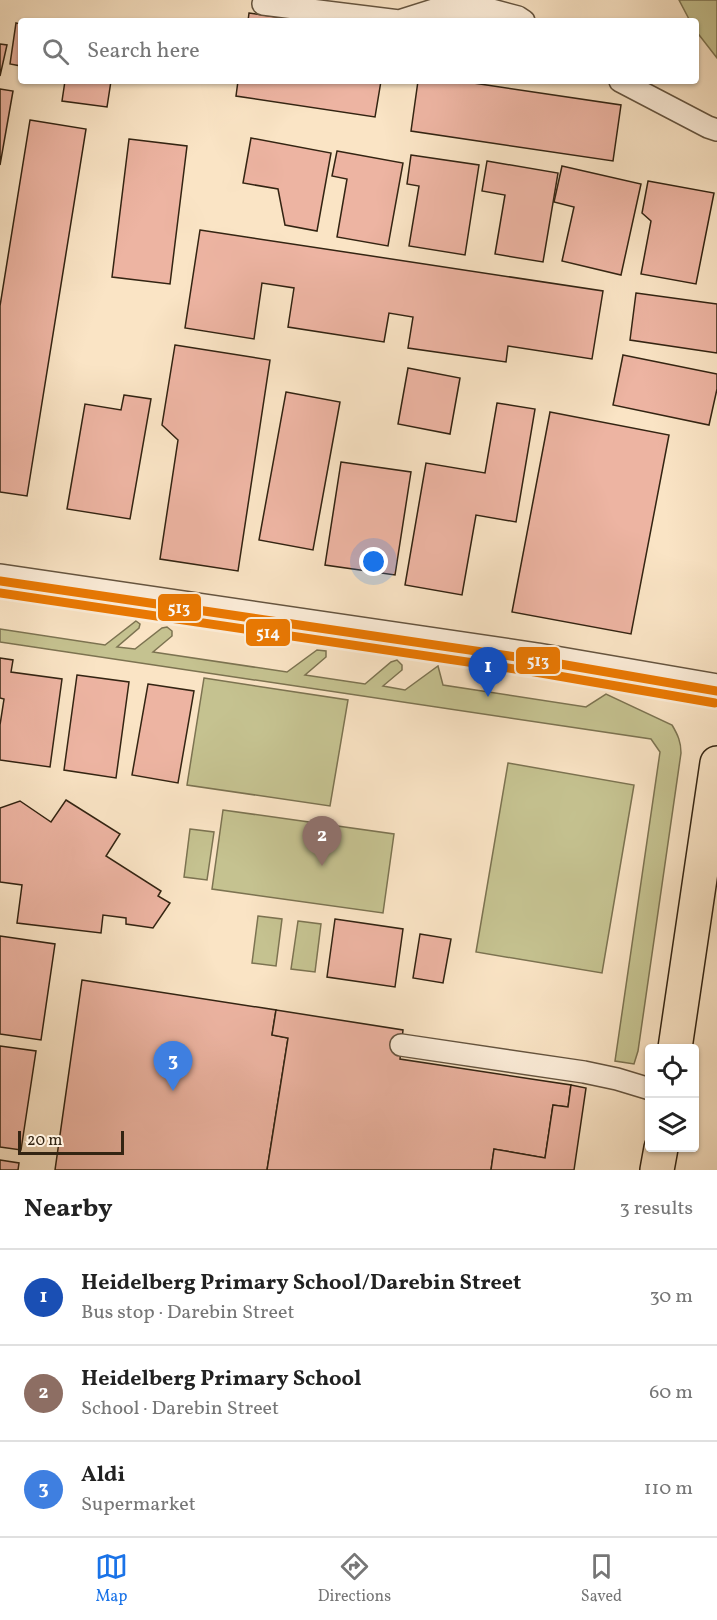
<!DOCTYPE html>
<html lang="en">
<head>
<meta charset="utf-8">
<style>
	:root { --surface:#fff; --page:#f2f2f2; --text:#222; --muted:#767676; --line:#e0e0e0; --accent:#1a73e8 }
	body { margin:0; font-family:Vollkorn,serif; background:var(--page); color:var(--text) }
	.controls { position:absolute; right:18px; bottom:18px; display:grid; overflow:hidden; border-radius:6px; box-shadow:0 2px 4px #0004 }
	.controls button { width:54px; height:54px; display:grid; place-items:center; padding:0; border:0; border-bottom:2px solid var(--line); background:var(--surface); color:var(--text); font:30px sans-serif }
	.scale { position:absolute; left:18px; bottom:15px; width:106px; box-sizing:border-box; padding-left:6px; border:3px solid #332412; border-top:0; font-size:16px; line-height:21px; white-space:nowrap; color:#332412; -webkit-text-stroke:4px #fcedd9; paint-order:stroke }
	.you { position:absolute; left:374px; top:562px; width:21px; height:21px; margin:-15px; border:4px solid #fff; border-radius:50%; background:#1a73e8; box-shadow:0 0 0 9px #1a73e833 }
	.badge { display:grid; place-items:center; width:39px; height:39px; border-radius:50%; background:var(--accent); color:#fff; font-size:20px; font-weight:700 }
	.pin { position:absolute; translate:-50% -50px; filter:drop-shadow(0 2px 3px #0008) }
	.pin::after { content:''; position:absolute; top:32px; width:21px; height:18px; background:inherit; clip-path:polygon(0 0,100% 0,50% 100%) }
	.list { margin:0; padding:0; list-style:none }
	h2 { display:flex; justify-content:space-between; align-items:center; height:78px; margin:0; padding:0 24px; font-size:26px }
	h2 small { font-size:20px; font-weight:400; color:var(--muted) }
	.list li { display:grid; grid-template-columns:39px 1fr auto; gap:18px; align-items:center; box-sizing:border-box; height:96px; padding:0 24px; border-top:2px solid var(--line) }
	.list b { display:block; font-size:22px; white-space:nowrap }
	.list p { margin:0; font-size:20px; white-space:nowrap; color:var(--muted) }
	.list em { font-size:20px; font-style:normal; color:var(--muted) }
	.icon { flex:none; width:33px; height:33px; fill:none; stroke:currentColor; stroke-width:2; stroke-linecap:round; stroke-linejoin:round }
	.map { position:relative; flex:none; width:717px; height:1170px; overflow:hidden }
	.search { position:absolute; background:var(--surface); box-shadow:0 2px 4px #0004; left:18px; right:18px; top:18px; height:66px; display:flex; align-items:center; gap:15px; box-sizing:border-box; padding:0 21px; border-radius:6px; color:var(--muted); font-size:22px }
	.sheet { height:366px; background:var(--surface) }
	nav { display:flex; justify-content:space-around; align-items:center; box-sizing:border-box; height:84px; border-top:2px solid var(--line); background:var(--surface); font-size:16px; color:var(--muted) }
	nav a { display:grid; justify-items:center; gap:3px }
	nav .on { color:var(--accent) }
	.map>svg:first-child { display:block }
	.green { fill:#c5c290; stroke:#7c7351; stroke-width:1.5 }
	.building { fill:#edb4a2; stroke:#332412; stroke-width:1.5 }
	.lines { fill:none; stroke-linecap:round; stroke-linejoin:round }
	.service-casing { stroke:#65543f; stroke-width:24 }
	.minor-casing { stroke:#65543f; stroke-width:36 }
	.trunk-casing { stroke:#332412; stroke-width:36 }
	.service { stroke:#fcedd9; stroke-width:21 }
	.minor { stroke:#fcedd9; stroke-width:33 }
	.trunk { stroke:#fae4c5; stroke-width:33 }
	.bus-1-casing { stroke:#fcedd9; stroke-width:14 }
	.bus-2-casing { stroke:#fcedd9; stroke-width:14 }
	.bus-1 { stroke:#eb7902; stroke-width:9 }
	.bus-2 { stroke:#eb7902; stroke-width:9 }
	.line-badge { stroke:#fcedd9; stroke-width:2 }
	.badge-label { font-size:16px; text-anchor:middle; font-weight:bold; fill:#fff }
</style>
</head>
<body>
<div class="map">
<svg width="717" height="1170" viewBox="0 0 717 1170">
	<rect width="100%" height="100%" fill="#fae4c5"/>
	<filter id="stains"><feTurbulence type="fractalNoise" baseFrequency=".00333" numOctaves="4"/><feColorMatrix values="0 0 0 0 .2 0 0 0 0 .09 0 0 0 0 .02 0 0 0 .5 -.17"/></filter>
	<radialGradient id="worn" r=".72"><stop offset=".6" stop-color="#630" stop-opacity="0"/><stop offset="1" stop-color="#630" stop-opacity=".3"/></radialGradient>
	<!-- green -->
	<g class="green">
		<polygon points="679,0 717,0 717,58 696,31 696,21 690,21"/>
		<path d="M136,621L140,624L139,628L117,647L135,649L162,628L167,627L172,631V636L153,652L287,672L317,650L326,651V657L305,675L365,684L391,662L397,660L402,665V670L383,686L405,690L438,666L443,685L586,707L606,694L672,725C678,735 681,742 681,753L638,1051L634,1064L615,1061L660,752L651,739L0,642V629L105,645Z"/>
		<polygon points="204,678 348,700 330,806 187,785"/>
		<polygon points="508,763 634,785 602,973 476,952"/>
		<polygon points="223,810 394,834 383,913 212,889"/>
		<polygon points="190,829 214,832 207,880 184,877"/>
		<polygon points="258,916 282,919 276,966 252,963"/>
		<polygon points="298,921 321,924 315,972 291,969"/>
	</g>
	<!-- building -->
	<g class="building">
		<polygon points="249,13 304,21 248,21"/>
		<polygon points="16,23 21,24 21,66 10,64"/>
		<polygon points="0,44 7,45 0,76"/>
		<polygon points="65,81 111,81 107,107 62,101"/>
		<polygon points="238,81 381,81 375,117 236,96"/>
		<polygon points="418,81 460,81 621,105 613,161 411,131"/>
		<polygon points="0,89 13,91 0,165"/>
		<polygon points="30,120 86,129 27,496 0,492 0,306"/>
		<polygon points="251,138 331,153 317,231 285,225 278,189 243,183"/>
		<polygon points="129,139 187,146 170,284 112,277"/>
		<polygon points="337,151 403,163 388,246 337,237 347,179 332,176"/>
		<polygon points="411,155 479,165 465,255 409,246 419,186 407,184"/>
		<polygon points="487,161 558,173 543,262 495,254 505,195 482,191"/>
		<polygon points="562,166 641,184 621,275 562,261 574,207 554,202"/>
		<polygon points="648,181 714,193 696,284 641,274 651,221 642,213"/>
		<polygon points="200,230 603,291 592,359 508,346 506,362 408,348 413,317 389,313 384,342 288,327 294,288 262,283 254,339 185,328"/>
		<polygon points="636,293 717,304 717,353 630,340"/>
		<polygon points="175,345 270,360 238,571 160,559 178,440 162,425"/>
		<polygon points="623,355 717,374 717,389 709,425 613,405"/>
		<polygon points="408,368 460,378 450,434 398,424"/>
		<polygon points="286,392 340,402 313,550 259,540"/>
		<polygon points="124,395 151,399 130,519 67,509 85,404 121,410"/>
		<polygon points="497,403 535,409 516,522 476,515 462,595 405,585 426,463 485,473"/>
		<polygon points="550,412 669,435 631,634 512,612"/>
		<polygon points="341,462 411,472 395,575 325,565"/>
		<polygon points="0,658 13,660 11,672 62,679 50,767 0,760 0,725 4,699 0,698"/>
		<polygon points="77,675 129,682 116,778 64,770"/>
		<polygon points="148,684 194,691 178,783 132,775"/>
		<polygon points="66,800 120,834 106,856 161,891 158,896 170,903 153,928 126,924 126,918 103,915 101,933 17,923 22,885 0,882 0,808 20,801 51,822"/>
		<polygon points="335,919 403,929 395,987 327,977"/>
		<polygon points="420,934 451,939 443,983 413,978"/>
		<polygon points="0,936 55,944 41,1040 0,1034"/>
		<polygon points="82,980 276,1010 272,1035 288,1038 267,1170 55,1170"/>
		<polygon points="276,1010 403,1030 400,1059 571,1085 568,1107 553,1105 545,1158 494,1149 491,1170 267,1170 288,1038 272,1035"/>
		<polygon points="0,1046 36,1051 21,1150 0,1147"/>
		<polygon points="571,1085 586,1088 574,1170 491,1170 494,1149 545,1158 553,1105 568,1107"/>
		<polygon points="0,1160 19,1163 18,1170 0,1170"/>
	</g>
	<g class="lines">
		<!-- service casing -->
		<g class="service-casing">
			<g id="service">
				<polyline points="263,4 399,21 440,8 488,9 518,17 524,21"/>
				<polyline points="620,81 708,127 717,130"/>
				<polyline points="401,1045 584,1072 617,1079 650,1089"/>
			</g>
		</g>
		<!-- minor casing -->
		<g class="minor-casing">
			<polyline id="minor" points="0,581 537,660 717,691"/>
		</g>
		<!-- trunk casing -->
		<g class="trunk-casing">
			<g id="trunk">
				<polyline points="675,1048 717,763"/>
				<polyline points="657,1170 661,1148"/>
			</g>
		</g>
		<!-- service -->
		<use href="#service" class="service"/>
		<!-- minor -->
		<use href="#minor" class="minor"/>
		<!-- trunk -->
		<use href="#trunk" class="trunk"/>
		<!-- bus-1 casing -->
		<g class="bus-1-casing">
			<polyline id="bus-1" points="0,581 537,660 717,691"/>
		</g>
		<!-- bus-2 casing -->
		<g class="bus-2-casing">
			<polyline id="bus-2" points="0,593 535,672 715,703"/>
		</g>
		<!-- bus-1 -->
		<use href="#bus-1" class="bus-1"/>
		<!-- bus-2 -->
		<use href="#bus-2" class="bus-2"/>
	</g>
	<g class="line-badge">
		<rect x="157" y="593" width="45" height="29" rx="6" fill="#eb7902"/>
		<rect x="245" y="618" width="46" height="29" rx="6" fill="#eb7902"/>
		<rect x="515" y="646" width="46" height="29" rx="6" fill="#eb7902"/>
	</g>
	<g class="badge-label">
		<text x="179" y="613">513</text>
		<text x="268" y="638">514</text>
		<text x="538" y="666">513</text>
	</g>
	<rect width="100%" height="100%" filter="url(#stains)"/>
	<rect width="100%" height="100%" fill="url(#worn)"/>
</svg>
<div class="controls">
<button><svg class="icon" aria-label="locate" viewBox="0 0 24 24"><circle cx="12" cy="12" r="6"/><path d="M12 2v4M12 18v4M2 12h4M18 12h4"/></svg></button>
<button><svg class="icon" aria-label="layers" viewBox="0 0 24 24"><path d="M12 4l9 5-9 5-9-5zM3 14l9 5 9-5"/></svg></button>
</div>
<div class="scale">20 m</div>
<div class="you"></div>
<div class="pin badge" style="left:488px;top:697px;background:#1a4fb4">1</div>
<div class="pin badge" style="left:322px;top:866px;background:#8d6e63">2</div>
<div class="pin badge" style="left:173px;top:1091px;background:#3f7fe0">3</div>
<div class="search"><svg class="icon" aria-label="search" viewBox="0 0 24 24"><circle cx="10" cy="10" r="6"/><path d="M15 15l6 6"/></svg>Search here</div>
</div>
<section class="sheet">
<h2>Nearby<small>3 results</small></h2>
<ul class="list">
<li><span class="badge" style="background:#1a4fb4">1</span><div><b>Heidelberg Primary School/Darebin Street</b><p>Bus stop · Darebin Street</p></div><em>30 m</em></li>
<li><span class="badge" style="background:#8d6e63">2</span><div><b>Heidelberg Primary School</b><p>School · Darebin Street</p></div><em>60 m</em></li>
<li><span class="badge" style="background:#3f7fe0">3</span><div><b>Aldi</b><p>Supermarket</p></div><em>110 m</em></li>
</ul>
</section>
<nav>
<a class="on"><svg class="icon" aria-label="map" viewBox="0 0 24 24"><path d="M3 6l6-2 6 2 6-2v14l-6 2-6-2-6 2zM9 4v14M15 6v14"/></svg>Map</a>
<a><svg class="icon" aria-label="directions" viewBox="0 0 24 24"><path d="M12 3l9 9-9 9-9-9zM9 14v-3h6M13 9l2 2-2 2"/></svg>Directions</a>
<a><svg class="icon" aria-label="saved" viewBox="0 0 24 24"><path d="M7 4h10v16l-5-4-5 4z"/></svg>Saved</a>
</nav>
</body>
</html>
